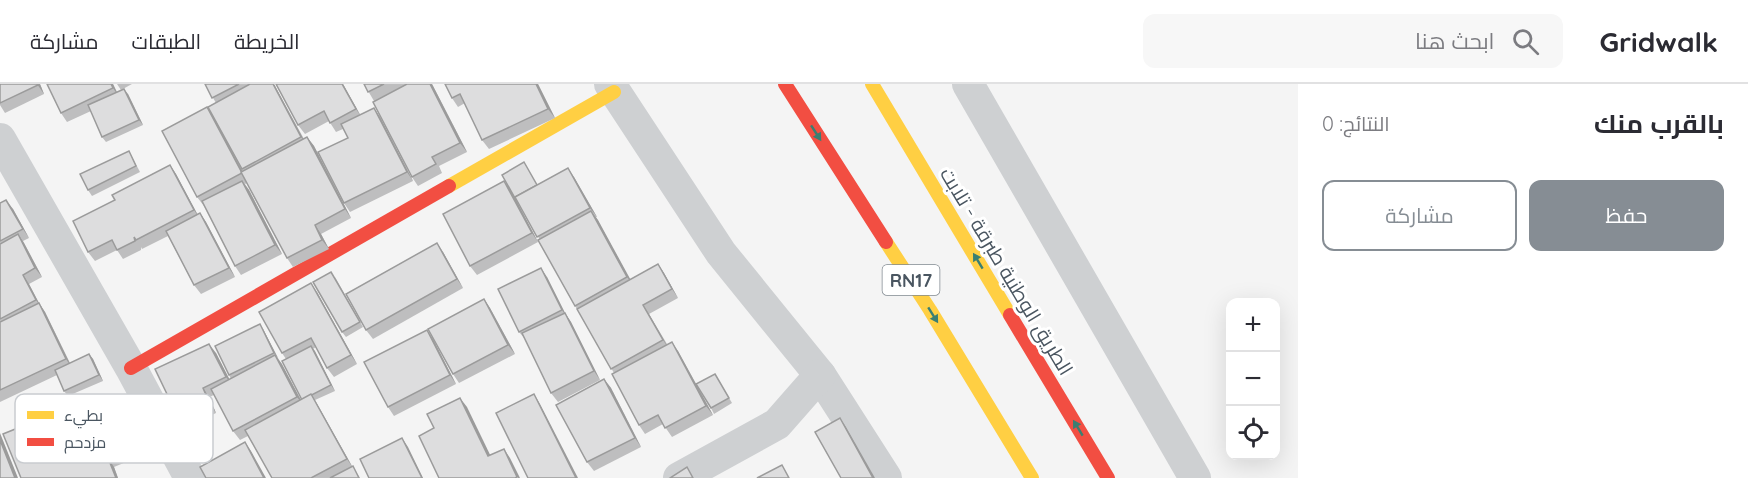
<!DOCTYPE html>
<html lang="ar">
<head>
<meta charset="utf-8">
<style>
	:root { --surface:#fff; --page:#f7f7f7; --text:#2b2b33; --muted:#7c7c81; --line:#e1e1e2; --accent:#868d94 }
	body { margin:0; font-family:Quicksand,Cairo,sans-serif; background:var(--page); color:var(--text); direction:rtl }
	.controls { position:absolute; right:18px; bottom:18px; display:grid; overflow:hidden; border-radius:12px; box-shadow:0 6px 24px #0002 }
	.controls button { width:54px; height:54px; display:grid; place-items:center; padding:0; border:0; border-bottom:2px solid var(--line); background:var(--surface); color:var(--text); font:30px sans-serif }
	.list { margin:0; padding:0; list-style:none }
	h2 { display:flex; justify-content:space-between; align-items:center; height:78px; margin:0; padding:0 24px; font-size:26px }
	h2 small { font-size:20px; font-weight:400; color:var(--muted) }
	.actions { display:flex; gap:12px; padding:18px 24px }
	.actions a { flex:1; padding:14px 0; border:2px solid var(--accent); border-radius:12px; text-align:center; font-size:21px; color:var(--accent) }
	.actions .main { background:var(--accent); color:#fff }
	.icon { flex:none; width:33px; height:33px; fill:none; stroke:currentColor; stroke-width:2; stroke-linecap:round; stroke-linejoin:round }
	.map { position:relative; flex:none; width:1298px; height:394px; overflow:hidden; direction:ltr }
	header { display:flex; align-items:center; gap:36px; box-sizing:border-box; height:84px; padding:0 30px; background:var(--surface); border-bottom:2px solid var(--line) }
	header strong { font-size:28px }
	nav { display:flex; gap:33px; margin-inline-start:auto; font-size:21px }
	.search { width:420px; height:54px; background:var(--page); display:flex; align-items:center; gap:15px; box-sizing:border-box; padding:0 21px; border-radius:12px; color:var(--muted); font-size:22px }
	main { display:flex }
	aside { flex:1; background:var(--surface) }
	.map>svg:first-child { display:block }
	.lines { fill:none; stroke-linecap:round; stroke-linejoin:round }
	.street { stroke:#ced0d2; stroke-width:32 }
	.slow { stroke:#ffcf43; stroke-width:14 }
	.jam { stroke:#f24e42; stroke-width:14 }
	.wall { fill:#bebebf }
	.shaded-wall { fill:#9b9b9b }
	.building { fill:#ddddde; stroke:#9b9b9b; stroke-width:1.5 }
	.oneway { fill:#3a7f72 }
	.labels { text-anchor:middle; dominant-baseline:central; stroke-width:6; stroke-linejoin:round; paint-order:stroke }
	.shield { fill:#fff; stroke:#808990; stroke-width:1.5 }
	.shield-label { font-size:18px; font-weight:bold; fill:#4a5661 }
	.street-label { font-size:20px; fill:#4a5661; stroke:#fff }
	.key { fill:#fff; stroke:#c9ccd0; stroke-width:1.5 }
	.key-label { font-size:16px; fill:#4a5661 }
</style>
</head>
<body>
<header>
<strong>Gridwalk</strong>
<div class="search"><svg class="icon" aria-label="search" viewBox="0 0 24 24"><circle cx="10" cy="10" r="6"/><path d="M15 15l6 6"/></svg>ابحث هنا</div>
<nav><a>الخريطة</a><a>الطبقات</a><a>مشاركة</a></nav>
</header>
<main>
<aside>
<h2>بالقرب منك<small>النتائج: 0</small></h2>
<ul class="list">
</ul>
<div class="actions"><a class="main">حفظ</a><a>مشاركة</a></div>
</aside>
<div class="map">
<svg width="1298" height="394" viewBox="0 0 1298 394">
	<rect width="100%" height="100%" fill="#f4f4f4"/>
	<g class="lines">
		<!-- street -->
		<g class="street">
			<polyline points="610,0 721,169 820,291 886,394"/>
			<polyline points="968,0 1195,394"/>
			<polyline points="0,55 131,284 190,394"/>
			<polyline points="679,394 777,340 820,291"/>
		</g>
		<!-- slow -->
		<g class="slow">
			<polyline points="872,0 1010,231"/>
			<polyline points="449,102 614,8"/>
			<polyline points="886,158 930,226 1032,394"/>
		</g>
		<!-- jam -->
		<g class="jam">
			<polyline points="785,0 886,158"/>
			<polyline points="1010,231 1108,394"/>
			<polyline points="131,284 449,102"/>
		</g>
	</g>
	<!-- wall -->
	<g class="wall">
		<polygon points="0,0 40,0 44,10 5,29 0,21"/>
		<polygon points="113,0 117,8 128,10 143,41 106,58 102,53 91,27 67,38 61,29"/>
		<polygon points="117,0 132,0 121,6"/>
		<polygon points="205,0 274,0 304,55 307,53 314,62 351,134 321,150 329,165 293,183 287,174 247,99 245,100 249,106 282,170 241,191 235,182 204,122 197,113 207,23 213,32 216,19"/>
		<polygon points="343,0 360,31 374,24 380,33 413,97 350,128 344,119 348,54 343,45 336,48 329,37 305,50 298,41"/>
		<polygon points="364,0 432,0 467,68 439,82 442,89 418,102 412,93 374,17"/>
		<polygon points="445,0 538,0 555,34 489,65 482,56 465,19 458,23 452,14"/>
		<polygon points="129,67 140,88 92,112 88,106"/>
		<polygon points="524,78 537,101 574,93 597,133 596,133 630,196 658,180 664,189 678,214 649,230 667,260 678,267 713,331 672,353 663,340 645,350 639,341 614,289 581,231 575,222 540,156 514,112 538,158 477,191 470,182 504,97 509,105"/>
		<polygon points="170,81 176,90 197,130 200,129 206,138 235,193 201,210 194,201 168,152 142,165 141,163 141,166 123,175 117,166 95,177 88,168 115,116"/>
		<polygon points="0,119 13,125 29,154 23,157 42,193 29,200 39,219 45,228 70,279 89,270 93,275 103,297 68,312 64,307 57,291 0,318"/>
		<polygon points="443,168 463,204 373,255 366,246"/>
		<polygon points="335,193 363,243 346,253 342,248"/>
		<polygon points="547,193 565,229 571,238 600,296 558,318 551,309 526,256 519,248"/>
		<polygon points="317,208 357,280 334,293 327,284 316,263 313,265 335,307 315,316 352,382 360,394 272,394 248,352 240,356 233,347 214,311 209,313 216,329 185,344 179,335 216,269 229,296 231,295 229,291 260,240 263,245 278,274 301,316 302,316 286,275 282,269"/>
		<polygon points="484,215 490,224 515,270 459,299 453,290"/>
		<polygon points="427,246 433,255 456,300 394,332 388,323"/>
		<polygon points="715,290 732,319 714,330 711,324"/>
		<polygon points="604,295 611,304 641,363 594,387 587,378"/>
		<polygon points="94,325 102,344 132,344 143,371 114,383 118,394 21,394"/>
	</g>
	<!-- shaded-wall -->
	<g class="shaded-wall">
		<polygon points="37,0 40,0 44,10"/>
		<polygon points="111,0 113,0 119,13 113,4"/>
		<polygon points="273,0 274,0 307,62 301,53"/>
		<polygon points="342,0 343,0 362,34 356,25"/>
		<polygon points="430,0 432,0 467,68 460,59"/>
		<polygon points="536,0 538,0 555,34 548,25"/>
		<polygon points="124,5 128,10 143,41 139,36"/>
		<polygon points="207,23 213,32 248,98 242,89"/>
		<polygon points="374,24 380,33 413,97 407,88"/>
		<polygon points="307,53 314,62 351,134 345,125"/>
		<polygon points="170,81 176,90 200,135 194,126"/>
		<polygon points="568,84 574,93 597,133 590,124"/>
		<polygon points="242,97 249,106 282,170 275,161"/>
		<polygon points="504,97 511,106 538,158 532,149"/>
		<polygon points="6,116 13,125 29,154 23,145"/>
		<polygon points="591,127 598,136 634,202 627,193"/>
		<polygon points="200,129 206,138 235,193 229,184"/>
		<polygon points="315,141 321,150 329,165 322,156"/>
		<polygon points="18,150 24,159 42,193 35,184"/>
		<polygon points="437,159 443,168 463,204 457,195"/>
		<polygon points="658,180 664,189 678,214 672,205"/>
		<polygon points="541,184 547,193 568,235 562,226"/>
		<polygon points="23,191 29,200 42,225 36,216"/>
		<polygon points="311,199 317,208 357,280 351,271"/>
		<polygon points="484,215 490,224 515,270 508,261"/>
		<polygon points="39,219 45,228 72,284 66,275"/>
		<polygon points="643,221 649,230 669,265 663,256"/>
		<polygon points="565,229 571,238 600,296 594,287"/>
		<polygon points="260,240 263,245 278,274 274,269"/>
		<polygon points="427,246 433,255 456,300 450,291"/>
		<polygon points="672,258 678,267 713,331 706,322"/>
		<polygon points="209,260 216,269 233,302 226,293"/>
		<polygon points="311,262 315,267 335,307 331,301"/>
		<polygon points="89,270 93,275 103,297 99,291"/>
		<polygon points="275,271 282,280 304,322 297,313"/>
		<polygon points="604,295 611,304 641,363 635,354"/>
		<polygon points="203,304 209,313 216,329 210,320"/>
		<polygon points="311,310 317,320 353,384 347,375"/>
		<polygon points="534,310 540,320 578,394 576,394"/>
		<polygon points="460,314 467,323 495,381 488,372"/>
		<polygon points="87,316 94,325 106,354 100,345"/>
		<polygon points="840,334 846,343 875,394 873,394"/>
		<polygon points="126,335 132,344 143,371 137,362"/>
		<polygon points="0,349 18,394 15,394 0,356"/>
		<polygon points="402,354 408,363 423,394 422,394"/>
		<polygon points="245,358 251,367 266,394 264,394"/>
		<polygon points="504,365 510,374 520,394 518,394 517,393"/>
		<polygon points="108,374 114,383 118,394 116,394"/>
	</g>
	<!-- building -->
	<g class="building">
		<polygon points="0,0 37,0 38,1 0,19"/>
		<polygon points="47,0 111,0 113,4 61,29"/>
		<polygon points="205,0 239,0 212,14"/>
		<polygon points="250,0 273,0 301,53 242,85 208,23"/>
		<polygon points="276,0 342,0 356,25 330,39 324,27 298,41"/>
		<polygon points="364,0 384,0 368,8"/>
		<polygon points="407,0 430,0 460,59 432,73 436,80 412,93 373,18"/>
		<polygon points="445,0 536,0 548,25 482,56 460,10 452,14"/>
		<polygon points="124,5 139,36 102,53 88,21"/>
		<polygon points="207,23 242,89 197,113 162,47"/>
		<polygon points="374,24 407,88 344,119 318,68 348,54 341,40"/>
		<polygon points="307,53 345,125 315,141 322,156 287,174 241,88"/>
		<polygon points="129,67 136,82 88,106 80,90"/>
		<polygon points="524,78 537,101 515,113 515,114 502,91"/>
		<polygon points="170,81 194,126 136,156 134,153 135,157 117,166 112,156 88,168 73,137 115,116 112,111"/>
		<polygon points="568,84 590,124 537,153 515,113"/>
		<polygon points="242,97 275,161 235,182 202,117"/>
		<polygon points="504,97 532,149 470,182 443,130"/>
		<polygon points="6,116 23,145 0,157 0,119"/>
		<polygon points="591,127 627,193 575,222 538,156"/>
		<polygon points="200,129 229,184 194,201 166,147"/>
		<polygon points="18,150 35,184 23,191 36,216 0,235 0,160"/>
		<polygon points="437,159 457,195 366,246 346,210"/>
		<polygon points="658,180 672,205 643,221 663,256 611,285 577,225"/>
		<polygon points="541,184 562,226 519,248 498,205"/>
		<polygon points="331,188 360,238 342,248 313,198"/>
		<polygon points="311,199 351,271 327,284 311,254 282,269 259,228"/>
		<polygon points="484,215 508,261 453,290 428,245"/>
		<polygon points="39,219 66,275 0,306 0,238"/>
		<polygon points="565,229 594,287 551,309 522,249"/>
		<polygon points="260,240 274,269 229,291 215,262"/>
		<polygon points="427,246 450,291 388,323 364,278"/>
		<polygon points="672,258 706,322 665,344 658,331 639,341 612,290"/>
		<polygon points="209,260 226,293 203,304 210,320 179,335 155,285"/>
		<polygon points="311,262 331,301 302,316 282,277"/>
		<polygon points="89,270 99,291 64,307 55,286"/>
		<polygon points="275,271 297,313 233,347 211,305"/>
		<polygon points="715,290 729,314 711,324 696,300"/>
		<polygon points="604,295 635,354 587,378 556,321"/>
		<polygon points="311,310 347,375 311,394 272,394 245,346"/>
		<polygon points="534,310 576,394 528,394 496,329"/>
		<polygon points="460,314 488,372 504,365 517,393 515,394 439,394 419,352 434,344 427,330"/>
		<polygon points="87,316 100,345 126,335 137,362 108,374 116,394 21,394 3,350"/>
		<polygon points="840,334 873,394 841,394 815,348"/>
		<polygon points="402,354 422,394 369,394 360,375"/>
		<polygon points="0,356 15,394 0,394"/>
		<polygon points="245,358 264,394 206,394 200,383"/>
		<polygon points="782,381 789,394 757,394"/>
		<polygon points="353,382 359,394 330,394"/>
		<polygon points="687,383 693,394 670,394"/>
	</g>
	<!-- one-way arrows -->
	<defs><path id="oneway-solid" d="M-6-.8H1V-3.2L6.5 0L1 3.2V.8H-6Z" transform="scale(1.5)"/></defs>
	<g class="oneway">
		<use href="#oneway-solid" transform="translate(816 49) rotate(57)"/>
		<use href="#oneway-solid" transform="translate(978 177) rotate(-121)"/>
		<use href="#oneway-solid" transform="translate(933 231) rotate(58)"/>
		<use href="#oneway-solid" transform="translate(1078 344) rotate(-121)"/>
	</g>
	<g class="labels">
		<!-- shield labels -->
		<rect class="shield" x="882.5" y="181" width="57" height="30" rx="4.5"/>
		<g class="shield-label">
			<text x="911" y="196">RN17</text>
		</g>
		<!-- street labels -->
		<g class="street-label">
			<text transform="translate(1007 187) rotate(59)">الطريق الوطنية طبرقة - تلابت</text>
		</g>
	</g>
	<!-- legend -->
	<rect x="15" y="310" width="198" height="69" rx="9" class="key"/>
	<rect x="27" y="327" width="27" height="8" fill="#ffcf43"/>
	<rect x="27" y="354" width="27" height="8" fill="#f24e42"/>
	<g class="key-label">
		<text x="64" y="337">بطيء</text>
		<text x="64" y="364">مزدحم</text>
	</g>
</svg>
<div class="controls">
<button>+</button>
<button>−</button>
<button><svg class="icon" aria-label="locate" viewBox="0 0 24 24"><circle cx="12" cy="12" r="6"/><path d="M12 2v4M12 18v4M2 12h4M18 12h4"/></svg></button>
</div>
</div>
</main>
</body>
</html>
